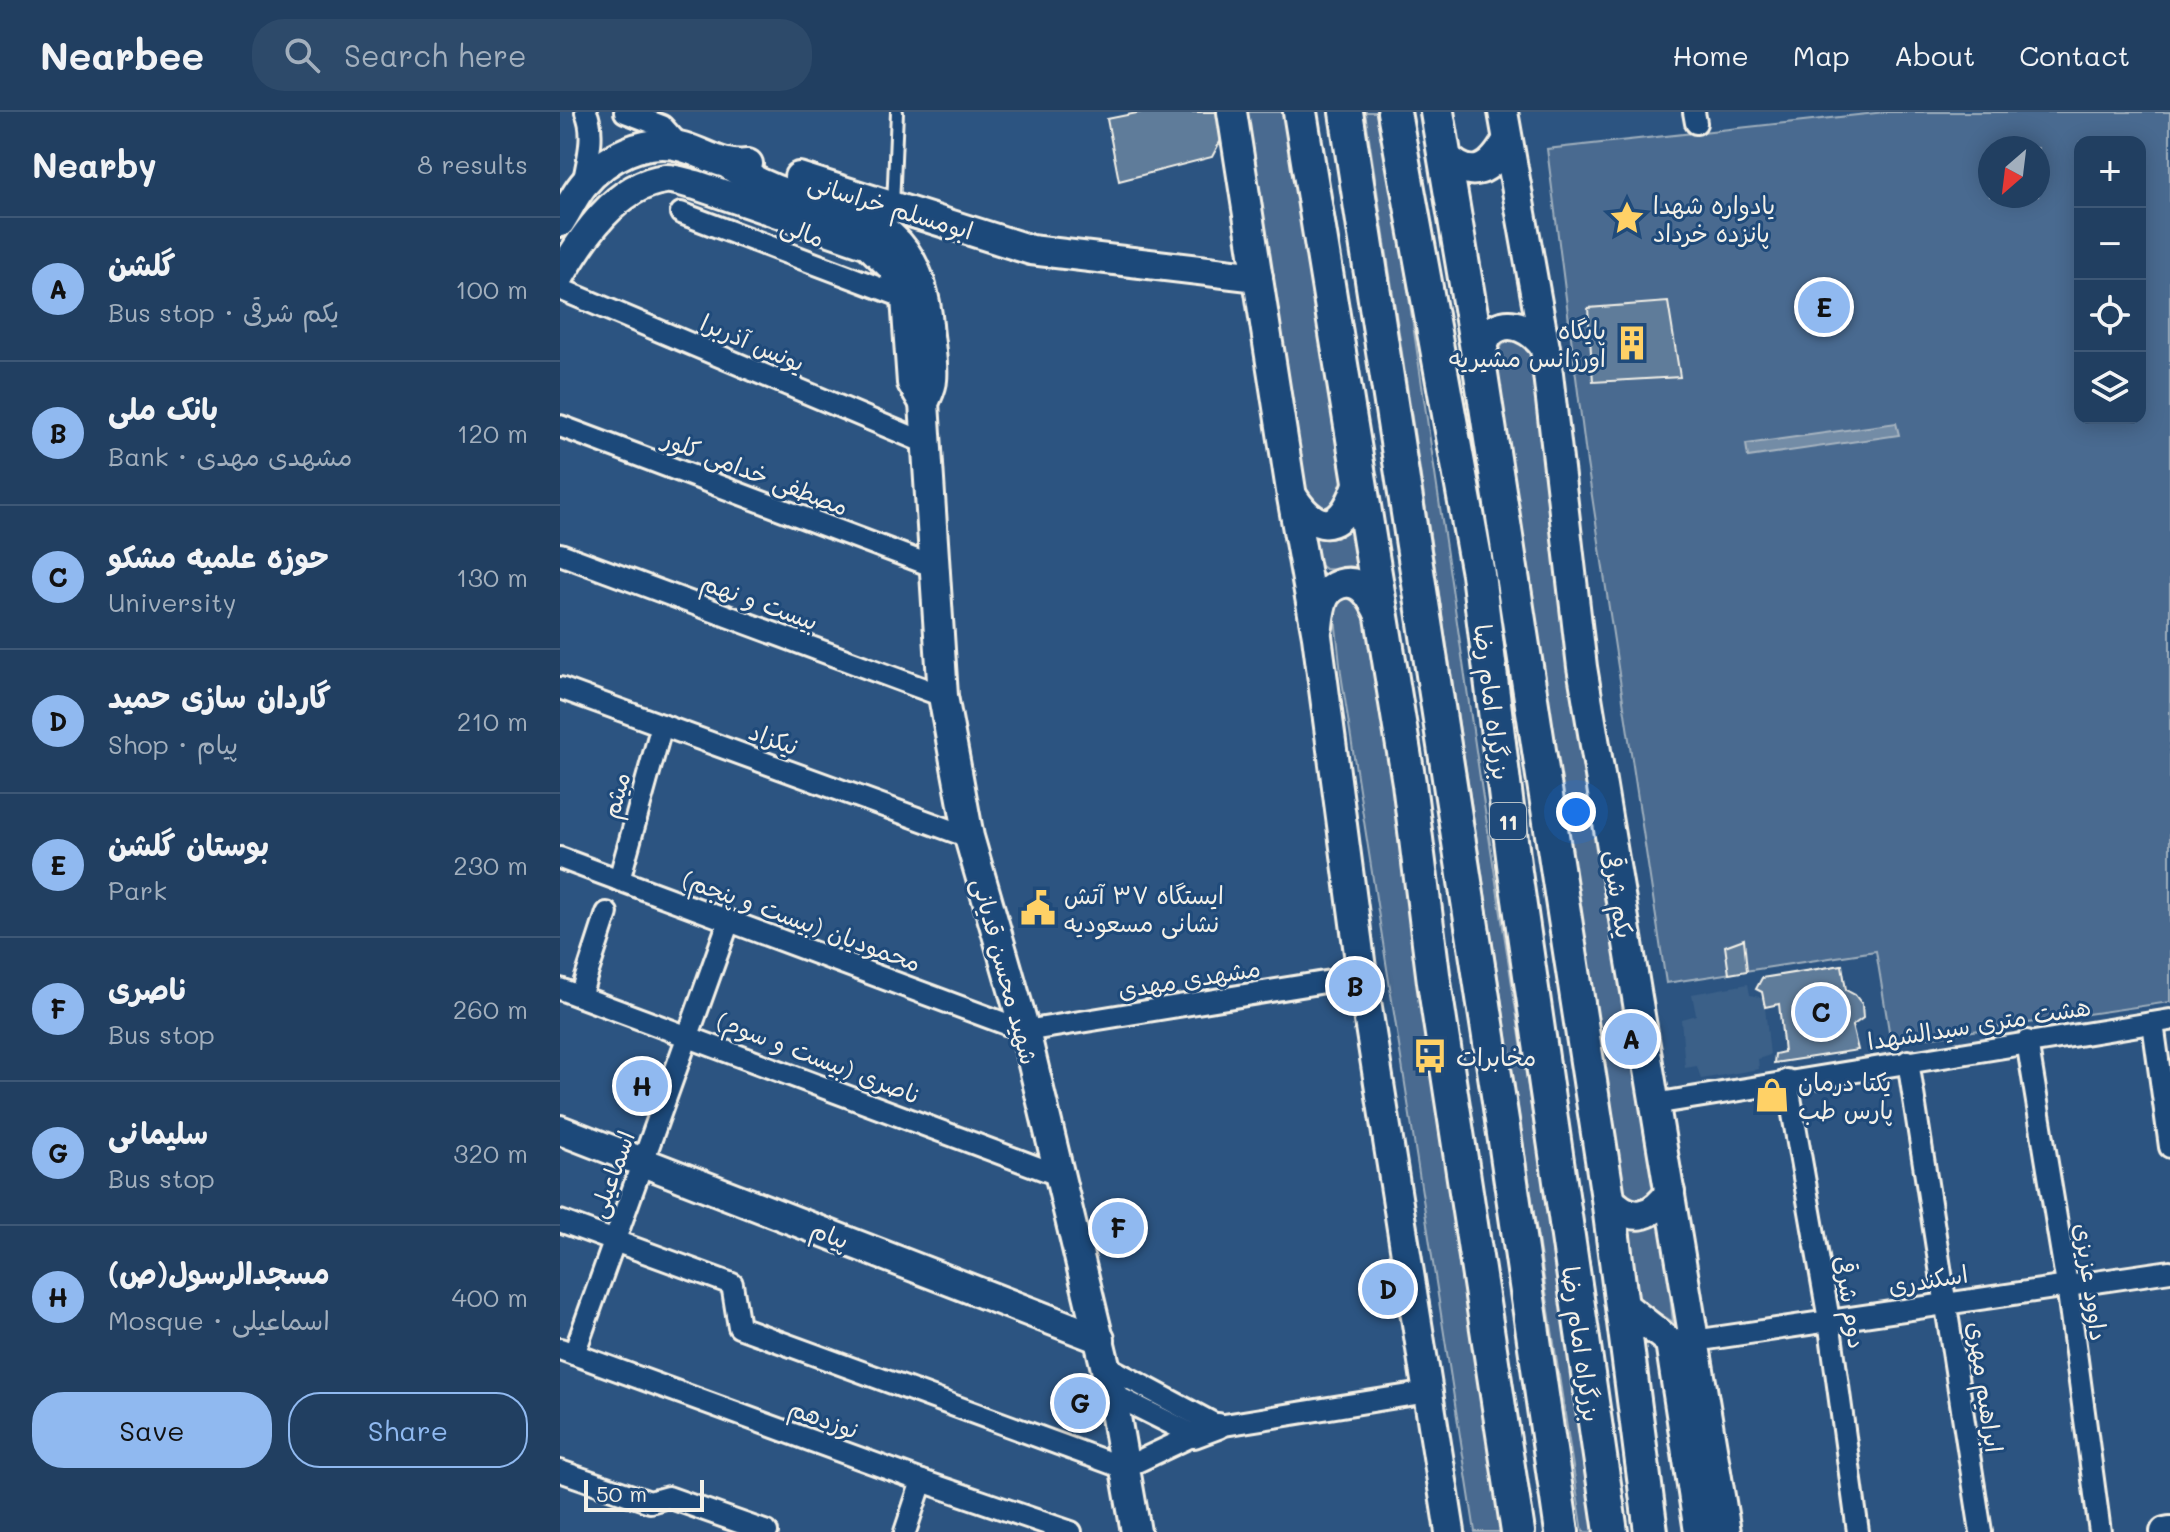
<!DOCTYPE html>
<html lang="en">
<head>
<meta charset="utf-8">
<style>
	:root { --surface:#213f61; --page:#2d4a6a; --text:#f1f3f6; --muted:#a2afbd; --line:#3e5876; --accent:#90b9f0 }
	body { margin:0; font-family:Mali,"Playpen Sans Arabic",sans-serif; background:var(--page); color:var(--text) }
	.controls { position:absolute; right:24px; top:24px; display:grid; overflow:hidden; border-radius:16px; box-shadow:0 4px 20px #0003 }
	.controls button { width:72px; height:72px; display:grid; place-items:center; padding:0; border:0; border-bottom:2px solid var(--line); background:var(--surface); color:var(--text); font:40px sans-serif }
	.compass { position:absolute; left:1418px; top:24px; width:72px; height:72px; border-radius:50%; background:var(--surface); box-shadow:0 4px 20px #0003; rotate:208deg }
	.scale { position:absolute; left:24px; bottom:20px; width:120px; box-sizing:border-box; padding-left:8px; border:4px solid #f4f1e8; border-top:0; font-size:22px; line-height:28px; white-space:nowrap; color:#f4f1e8; -webkit-text-stroke:6px #1f4a7a; paint-order:stroke }
	.you { position:absolute; left:1016px; top:700px; width:28px; height:28px; margin:-20px; border:6px solid #fff; border-radius:50%; background:#1a73e8; box-shadow:0 0 0 12px #1a73e833 }
	.badge { display:grid; place-items:center; width:52px; height:52px; border-radius:50%; background:var(--accent); color:#111; font-size:26px; font-weight:700 }
	.pin { position:absolute; translate:-50% -50%; border:4px solid #fff; box-shadow:0 2px 8px #0006 }
	.list { margin:0; padding:0; list-style:none }
	h2 { display:flex; justify-content:space-between; align-items:center; height:104px; margin:0; padding:0 32px; font-size:34px }
	h2 small { font-size:26px; font-weight:400; color:var(--muted) }
	.list li { display:grid; grid-template-columns:52px 1fr auto; gap:24px; align-items:center; box-sizing:border-box; height:144px; padding:0 32px; border-top:2px solid var(--line) }
	.list b { display:block; font-size:30px; white-space:nowrap }
	.list p { margin:0; font-size:26px; white-space:nowrap; color:var(--muted) }
	.list em { font-size:26px; font-style:normal; color:var(--muted) }
	.actions { display:flex; gap:16px; padding:24px 32px }
	.actions a { flex:1; padding:18px 0; border:2px solid var(--accent); border-radius:32px; text-align:center; font-size:28px; color:var(--accent) }
	.actions .main { background:var(--accent); color:#111 }
	.icon { flex:none; width:44px; height:44px; fill:none; stroke:currentColor; stroke-width:2; stroke-linecap:round; stroke-linejoin:round }
	.map { position:relative; flex:none; width:1610px; height:1420px; overflow:hidden }
	header { display:flex; align-items:center; gap:48px; box-sizing:border-box; height:112px; padding:0 40px; background:var(--surface); border-bottom:2px solid var(--line) }
	header strong { font-size:38px }
	nav { display:flex; gap:44px; margin-inline-start:auto; font-size:28px }
	.search { width:560px; height:72px; background:var(--page); display:flex; align-items:center; gap:20px; box-sizing:border-box; padding:0 28px; border-radius:32px; color:var(--muted); font-size:30px }
	main { display:flex }
	aside { flex:1; background:var(--surface) }
	.map>svg:first-child { display:block }
	.built { fill:#3b6088 }
	.green { fill:#496b90; stroke:#9eaebc; stroke-width:2; fill-rule:evenodd }
	.water { fill:#738ca6; stroke:#a7b4c0; stroke-width:2 }
	.building { fill:#5e7b9a; stroke:#f4f1e8; stroke-width:2 }
	.lines { fill:none; stroke-linecap:round; stroke-linejoin:round }
	.service-casing { stroke:#f4f1e8; stroke-width:16 }
	.minor-casing { stroke:#f4f1e8; stroke-width:26 }
	.tertiary-casing { stroke:#f4f1e8; stroke-width:30 }
	.secondary-casing { stroke:#f4f1e8; stroke-width:34 }
	.trunk-casing { stroke:#f4f1e8; stroke-width:38 }
	.service { stroke:#1f4a7a; stroke-width:10 }
	.minor { stroke:#1f4a7a; stroke-width:20 }
	.tertiary { stroke:#1f4a7a; stroke-width:24 }
	.secondary { stroke:#1f4a7a; stroke-width:28 }
	.trunk { stroke:#1f4a7a; stroke-width:32 }
	.labels { text-anchor:middle; dominant-baseline:central; stroke-width:6; stroke-linejoin:round; paint-order:stroke }
	.shield { fill:#1f4a7a; stroke:#b4bfc7; stroke-width:2 }
	.shield-label { font-size:22px; font-weight:bold; fill:#f4f1e8 }
	.poi-label { font-size:24px; fill:#f4f1e8; stroke:#1f4a7a; text-anchor:start }
	.street-label { font-size:24px; fill:#f4f1e8; stroke:#1f4a7a }
</style>
</head>
<body>
<header>
<strong>Nearbee</strong>
<div class="search"><svg class="icon" aria-label="search" viewBox="0 0 24 24"><circle cx="10" cy="10" r="6"/><path d="M15 15l6 6"/></svg>Search here</div>
<nav><a>Home</a><a>Map</a><a>About</a><a>Contact</a></nav>
</header>
<main>
<aside>
<h2>Nearby<small>8 results</small></h2>
<ul class="list">
<li><span class="badge">A</span><div><b>گلشن</b><p>Bus stop · یکم شرقی</p></div><em>100 m</em></li>
<li><span class="badge">B</span><div><b>بانک ملی</b><p>Bank · مشهدی مهدی</p></div><em>120 m</em></li>
<li><span class="badge">C</span><div><b>حوزه علمیه مشکو</b><p>University</p></div><em>130 m</em></li>
<li><span class="badge">D</span><div><b>گاردان سازی حمید</b><p>Shop · پیام</p></div><em>210 m</em></li>
<li><span class="badge">E</span><div><b>بوستان گلشن</b><p>Park</p></div><em>230 m</em></li>
<li><span class="badge">F</span><div><b>ناصری</b><p>Bus stop</p></div><em>260 m</em></li>
<li><span class="badge">G</span><div><b>سلیمانی</b><p>Bus stop</p></div><em>320 m</em></li>
<li><span class="badge">H</span><div><b>مسجدالرسول(ص)</b><p>Mosque · اسماعیلی</p></div><em>400 m</em></li>
</ul>
<div class="actions"><a class="main">Save</a><a>Share</a></div>
</aside>
<div class="map">
<svg width="1610" height="1420" viewBox="0 0 1610 1420">
	<rect width="100%" height="100%" fill="#2c5481"/>
	<filter id="ink" filterUnits="userSpaceOnUse"><feTurbulence type="fractalNoise" baseFrequency=".0125" numOctaves="2"/><feDisplacementMap in="SourceGraphic" scale="16" xChannelSelector="R" yChannelSelector="G"/><feConvolveMatrix kernelMatrix="1 2 1 2 8 2 1 2 1" color-interpolation-filters="sRGB"/></filter>
	<g filter="url(#ink)">
		<!-- built -->
		<polygon class="built" points="1188,872 1190,883 1204,886 1210,943 1198,947 1199,957 1141,967 1137,954 1125,956 1121,907 1136,903 1132,882"/>
		<!-- green -->
		<g class="green">
			<polygon points="685,0 729,0 787,381 773,401 747,399"/>
			<polygon points="805,0 820,0 830,57 923,686 1037,1420 1023,1420"/>
			<path d="M1325,0H1610V890L1331,931L1316,839L1106,871L1027,351L987,37ZM1520,30H1580V306H1520ZM1430,36H1478V84H1430Z"/>
			<polygon points="959,226 973,237 1096,1082 1082,1089 1063,1089 934,245 943,232"/>
			<path d="M794,414L798,458L765,457L752,447L749,422C766,432 780,427 794,414Z"/>
			<polygon points="798,481 809,491 946,1420 915,1420 781,562 774,496 778,482"/>
			<polygon points="1102,1112 1113,1210 1077,1187 1065,1115 1086,1116"/>
		</g>
		<!-- water -->
		<polygon class="water" points="1336,311 1339,323 1188,345 1186,332"/>
		<!-- building -->
		<g class="building">
			<polygon points="582,0 657,0 661,28 652,45 559,69 547,7"/>
			<polygon points="1108,190 1120,265 1033,270 1028,196"/>
			<polygon points="1184,827 1187,859 1169,862 1165,834"/>
			<polygon points="1282,853 1286,878 1295,883 1302,892 1303,906 1292,914 1298,938 1214,951 1215,942 1224,940 1219,892 1205,895 1202,880 1196,877 1202,866"/>
		</g>
		<g class="lines">
			<!-- service casing -->
			<g class="service-casing">
				<polyline id="service" points="333,94 337,0"/>
			</g>
			<!-- minor casing -->
			<g class="minor-casing">
				<g id="minor">
					<polyline points="65,0 102,14 120,34"/>
					<polyline points="1134,0 1136,11"/>
					<path d="M23,73C27,50 36,22 26,0"/>
					<polyline points="121,101 346,186"/>
					<polyline points="0,177 366,331"/>
					<polyline points="0,314 375,455"/>
					<polyline points="0,442 383,584"/>
					<polyline points="0,576 409,725"/>
					<polyline points="0,746 465,919 802,864"/>
					<polyline points="59,768 102,613"/>
					<polyline points="0,877 498,1063"/>
					<polyline points="20,884 47,801"/>
					<polyline points="1593,911 1610,1035"/>
					<polyline points="1467,929 1507,1173 1540,1420"/>
					<polyline points="1348,949 1421,1420"/>
					<polyline points="1227,968 1269,1208 1298,1420"/>
					<polyline points="1094,992 1610,908"/>
					<polyline points="0,1109 172,1172 179,1215 564,1356 634,1323"/>
					<polyline points="1134,1229 1610,1159"/>
					<polyline points="0,1237 362,1369 511,1420"/>
					<polyline points="14,1242 169,809"/>
					<polyline points="546,1254 658,1314 868,1280"/>
					<polyline points="552,1282 634,1323"/>
					<polyline points="0,1359 90,1390 108,1385 207,1420"/>
					<polyline points="345,1420 362,1369"/>
				</g>
			</g>
			<!-- tertiary casing -->
			<g class="tertiary-casing">
				<polyline id="tertiary" points="634,1323 658,1314"/>
			</g>
			<!-- secondary casing -->
			<g class="secondary-casing">
				<g id="secondary">
					<polyline points="672,0 732,385 757,524 802,864 890,1420"/>
					<polyline points="943,0 985,236"/>
					<path d="M884,43C912,70 930,59 947,29"/>
					<path d="M171,54C256,114 356,75 368,213C369,230 374,251 372,268C372,275 367,284 364,291L383,584L409,725L465,919L552,1282L576,1420"/>
					<polyline points="239,65 471,138 698,165"/>
					<path d="M0,110C8,98 14,84 23,73C46,45 86,24 123,35C147,42 161,55 188,52"/>
					<path d="M0,164C22,126 56,73 105,67C114,66 126,71 136,73L308,132L333,156L346,186L352,271L364,291"/>
					<path d="M919,249C922,240 924,226 931,220C950,203 975,220 985,236L1022,555L1166,1420"/>
					<path d="M733,385C762,430 786,412 799,369"/>
					<path d="M758,515C759,505 760,493 765,484C768,479 774,474 780,472C802,465 813,488 821,505"/>
					<polyline points="0,1018 540,1227"/>
					<path d="M1048,1086C1071,1111 1091,1107 1110,1080"/>
					<polyline points="1063,1193 1110,1230 1139,1420"/>
					<polyline points="1605,1420 1610,1419"/>
				</g>
			</g>
			<!-- trunk casing -->
			<g class="trunk-casing">
				<g id="trunk">
					<polyline points="740,0 849,671 874,870 958,1420"/>
					<polyline points="786,0 943,1015 1002,1420"/>
					<polyline points="834,0 918,462 955,760 1051,1420"/>
					<polyline points="877,0 919,249 1048,1086 1091,1420"/>
				</g>
			</g>
			<!-- service -->
			<use href="#service" class="service"/>
			<!-- minor -->
			<use href="#minor" class="minor"/>
			<!-- tertiary -->
			<use href="#tertiary" class="tertiary"/>
			<!-- secondary -->
			<use href="#secondary" class="secondary"/>
			<!-- trunk -->
			<use href="#trunk" class="trunk"/>
		</g>
	</g>
	<!-- icons -->
	<defs>
		<g id="sight-bare" transform="scale(2.76)"><path d="M0-6L1.8-2.2L6-1.7L2.9 1.2L3.7 5.4L0 3.3L-3.7 5.4L-2.9 1.2L-6-1.7L-1.8-2.2Z" fill="#ffd166" stroke="#1f4a7a" stroke-width="2.5" paint-order="stroke"/></g>
		<g id="building-bare" transform="scale(2.76)"><path d="M-4-6H4V6H1V3H-1V6H-4ZM-2.5-4.3h1.7v1.8h-1.7ZM.8-4.3h1.7v1.8H.8ZM-2.5-1h1.7V.8h-1.7ZM.8-1h1.7V.8H.8Z" fill="#ffd166" stroke="#1f4a7a" stroke-width="2.5" paint-order="stroke"/></g>
		<g id="civic-bare" transform="scale(2.76)"><path d="M-.6-6.5H3V-4.5H.6V-3L4-1V1h2V6H-6V1h2V-1L-.6-3ZM-1.2 2.5V6h2.4V2.5Z" fill="#ffd166" stroke="#1f4a7a" stroke-width="2.5" paint-order="stroke"/></g>
		<g id="bus-bare" transform="scale(2.76)"><path d="M-5-6H5V4H4V6H2V4H-2V6H-4V4H-5ZM-3.5-4V0h7V-4ZM-3.5 1.2v1.5H-2V1.2ZM2 1.2v1.5H3.5V1.2Z" fill="#ffd166" stroke="#1f4a7a" stroke-width="2.5" paint-order="stroke"/></g>
		<g id="shop-bare" transform="scale(2.76)"><path d="M-5-2.5h2.3a2.7 3.5 0 0 1 5.4 0H5L5.5 6h-11ZM-1.5-2.5h3a1.5 2.3 0 0 0-3 0Z" fill="#ffd166" stroke="#1f4a7a" stroke-width="2.5" paint-order="stroke"/></g>
	</defs>
	<g fill-rule="evenodd">
		<use href="#sight-bare" x="1067" y="106"/>
		<use href="#building-bare" x="1072" y="231"/>
		<use href="#civic-bare" x="478" y="796"/>
		<use href="#bus-bare" x="870" y="944"/>
		<use href="#shop-bare" x="1212" y="983"/>
	</g>
	<g class="labels">
		<!-- shield labels -->
		<rect class="shield" x="930" y="691" width="36" height="36" rx="6"/>
		<g class="shield-label">
			<text x="948" y="709">11</text>
		</g>
		<!-- poi labels -->
		<g class="poi-label">
			<text x="1093" y="92">یادواره شهدا<tspan x="1093" dy="28">پانزده خرداد</tspan></text>
			<text x="1046" y="217" text-anchor="end">پایگاه<tspan x="1046" dy="28">اورژانس مشیریه</tspan></text>
			<text x="504" y="782">ایستگاه ۳۷ آتش<tspan x="504" dy="28">نشانی مسعودیه</tspan></text>
			<text x="896" y="944">مخابرات</text>
			<text x="1238" y="969">یکتا درمان<tspan x="1238" dy="28">پارس طب</tspan></text>
		</g>
		<!-- street labels -->
		<g class="street-label">
			<text transform="translate(331 94) rotate(17)">ابومسلم خراسانی</text>
			<text transform="translate(243 119) rotate(21)">مالی</text>
			<text transform="translate(193 230) rotate(23)">یونس آذربرا</text>
			<text transform="translate(196 360) rotate(21)">مصطفی خدامی کلور</text>
			<text transform="translate(200 489) rotate(20)">بیست و نهم</text>
			<text transform="translate(933 590) rotate(83)">بزرگراه امام رضا</text>
			<text transform="translate(214 626) rotate(20)">نیکزاد</text>
			<text transform="translate(55 683) rotate(-74)">میثم</text>
			<text transform="translate(1059 782) rotate(81)">یکم شرقی</text>
			<text transform="translate(242 808) rotate(20)">محمودیان (بیست و پنجم)</text>
			<text transform="translate(446 859) rotate(75)">شهید محسن قدیانی</text>
			<text transform="translate(629 866) rotate(-9)">مشهدی مهدی</text>
			<text transform="translate(1419 911) rotate(-9)">هشت متری سیدالشهدا</text>
			<text transform="translate(259 945) rotate(21)">ناصری (بیست و سوم)</text>
			<text transform="translate(51 1062) rotate(-70)">اسماعیلی</text>
			<text transform="translate(270 1122) rotate(21)">پیام</text>
			<text transform="translate(1368 1167) rotate(-9)">اسکندری</text>
			<text transform="translate(1532 1170) rotate(82)">داوود عزیزی</text>
			<text transform="translate(1291 1190) rotate(81)">دوم شرقی</text>
			<text transform="translate(1022 1232) rotate(82)">بزرگراه امام رضا</text>
			<text transform="translate(1426 1275) rotate(82)">ابراهیم مهری</text>
			<text transform="translate(264 1306) rotate(20)">نوزدهم</text>
		</g>
	</g>
</svg>
<div class="controls">
<button>+</button>
<button>−</button>
<button><svg class="icon" aria-label="locate" viewBox="0 0 24 24"><circle cx="12" cy="12" r="6"/><path d="M12 2v4M12 18v4M2 12h4M18 12h4"/></svg></button>
<button><svg class="icon" aria-label="layers" viewBox="0 0 24 24"><path d="M12 4l9 5-9 5-9-5zM3 14l9 5 9-5"/></svg></button>
</div>
<svg class="compass" viewBox="-18 -18 36 36"><path d="M0-13l5 13h-10z" fill="#e53935"/><path d="M0 13l5-13h-10z" fill="#a2afbd"/></svg>
<div class="scale">50 m</div>
<div class="you"></div>
<div class="pin badge" style="left:1071px;top:927px">A</div>
<div class="pin badge" style="left:795px;top:874px">B</div>
<div class="pin badge" style="left:1261px;top:900px">C</div>
<div class="pin badge" style="left:828px;top:1177px">D</div>
<div class="pin badge" style="left:1264px;top:195px">E</div>
<div class="pin badge" style="left:558px;top:1116px">F</div>
<div class="pin badge" style="left:520px;top:1291px">G</div>
<div class="pin badge" style="left:82px;top:974px">H</div>
</div>
</main>
</body>
</html>
